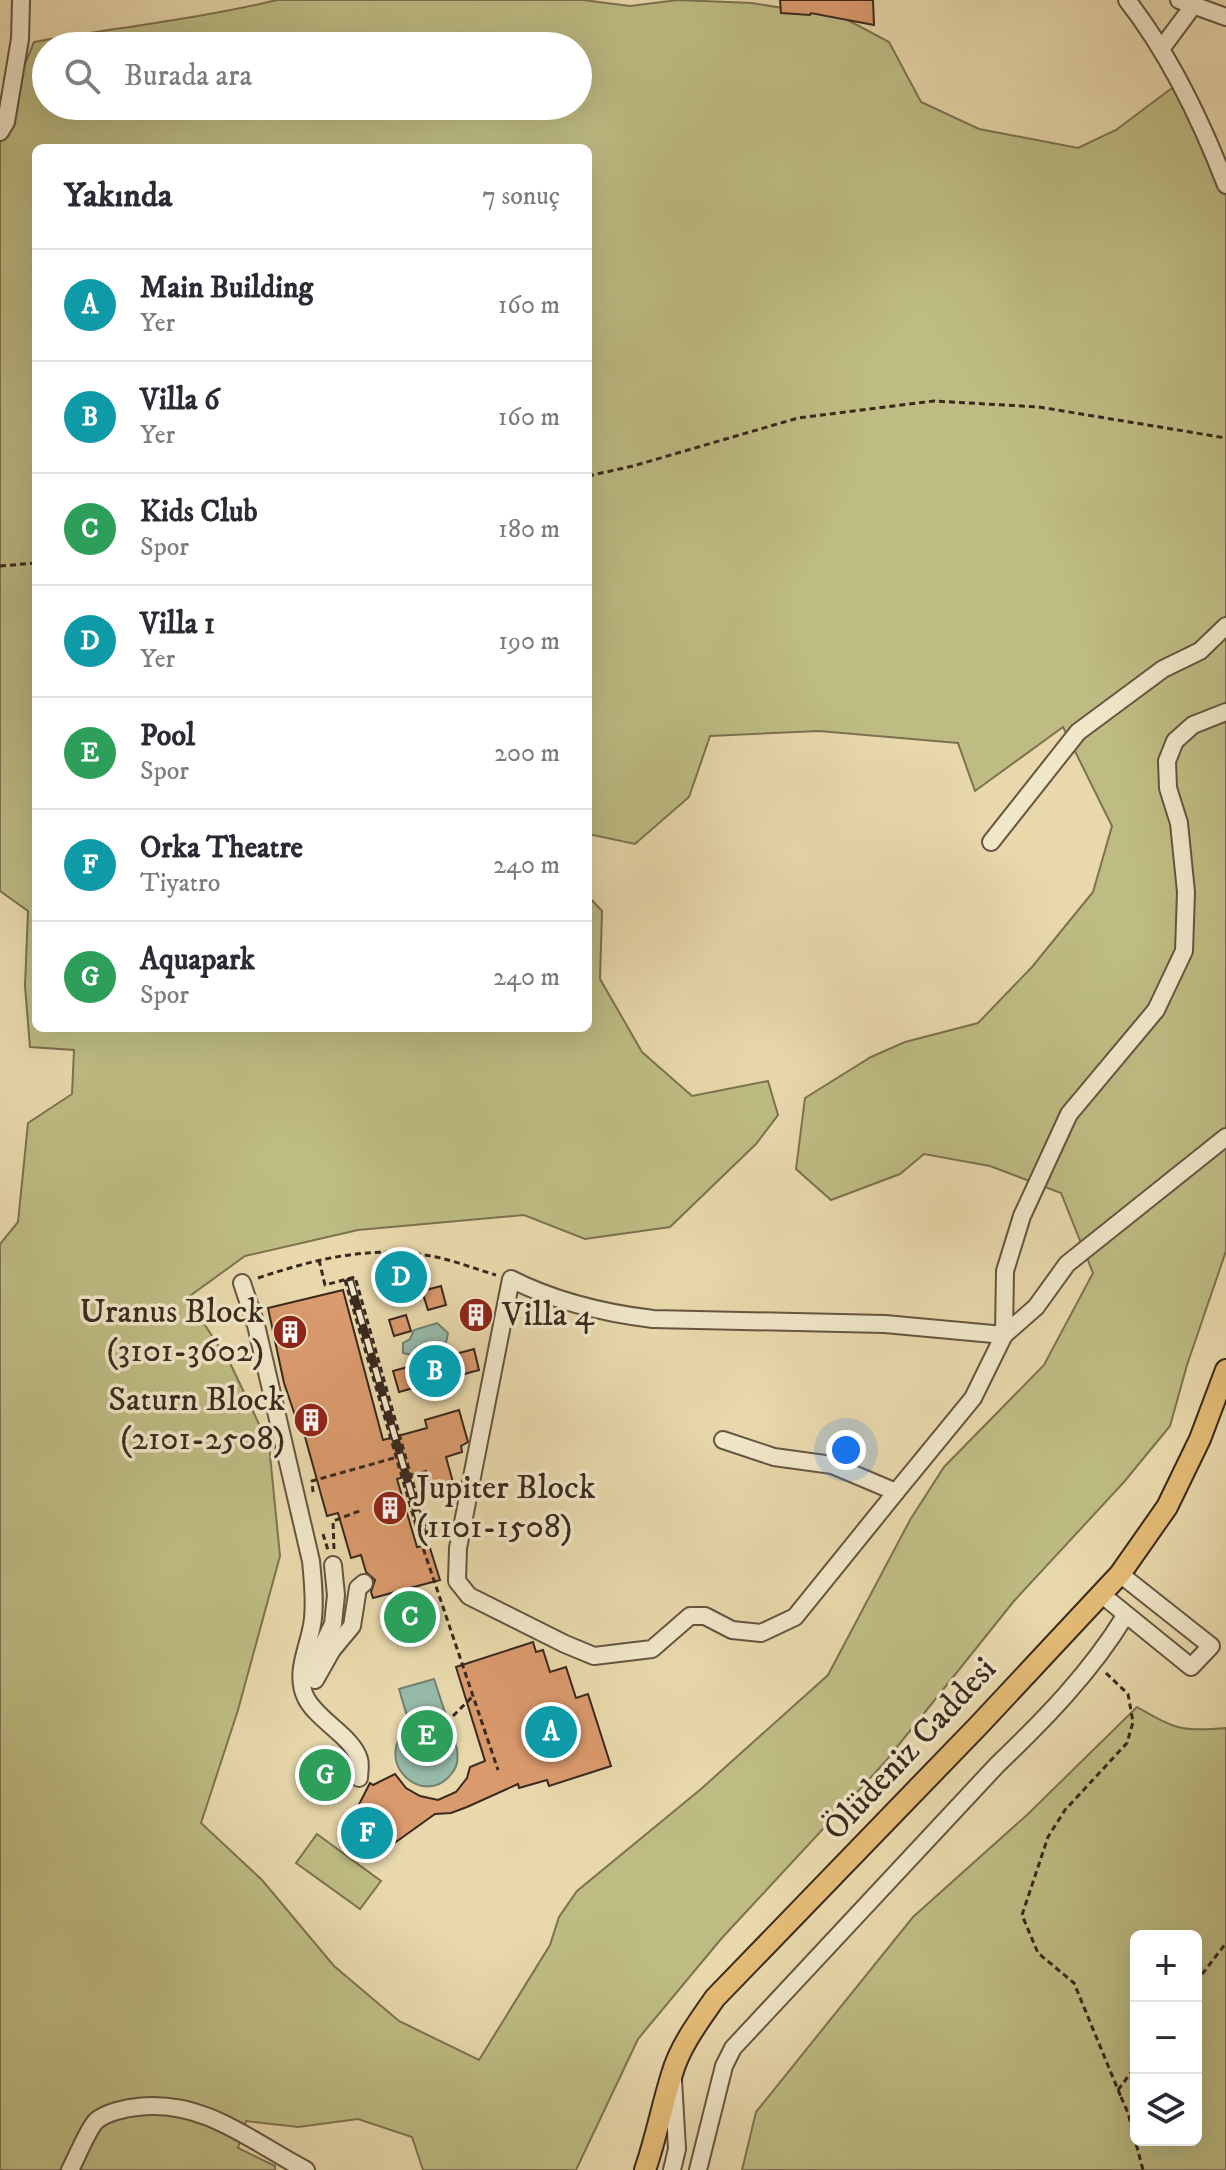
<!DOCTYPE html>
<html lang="tr">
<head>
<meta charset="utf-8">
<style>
	:root { --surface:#fff; --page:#f2f2f3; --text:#2b2b33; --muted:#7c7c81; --line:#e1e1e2; --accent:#8f2418 }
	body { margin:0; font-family:"IM FELL DW Pica",serif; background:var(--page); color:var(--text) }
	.controls { position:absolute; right:24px; bottom:24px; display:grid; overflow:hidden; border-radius:12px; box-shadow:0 8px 32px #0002 }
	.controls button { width:72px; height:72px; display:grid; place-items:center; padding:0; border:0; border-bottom:2px solid var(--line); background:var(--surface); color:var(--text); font:40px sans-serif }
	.you { position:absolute; left:846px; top:1450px; width:28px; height:28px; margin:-20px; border:6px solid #fff; border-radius:50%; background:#1a73e8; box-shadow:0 0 0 12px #1a73e833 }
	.badge { display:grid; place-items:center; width:52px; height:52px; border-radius:50%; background:var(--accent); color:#fff; font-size:26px; font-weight:700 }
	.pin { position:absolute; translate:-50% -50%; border:4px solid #fff; box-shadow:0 2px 8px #0006 }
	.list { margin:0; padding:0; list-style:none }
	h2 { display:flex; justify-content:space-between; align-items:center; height:104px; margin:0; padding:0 32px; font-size:34px }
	h2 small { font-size:26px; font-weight:400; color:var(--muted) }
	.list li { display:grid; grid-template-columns:52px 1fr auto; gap:24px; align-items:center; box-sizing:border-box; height:112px; padding:0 32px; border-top:2px solid var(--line) }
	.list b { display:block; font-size:30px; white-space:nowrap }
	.list p { margin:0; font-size:26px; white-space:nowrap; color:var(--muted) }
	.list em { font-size:26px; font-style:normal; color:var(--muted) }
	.icon { flex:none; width:44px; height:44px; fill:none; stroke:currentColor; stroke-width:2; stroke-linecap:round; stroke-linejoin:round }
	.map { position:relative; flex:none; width:1226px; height:2170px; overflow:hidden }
	.search { position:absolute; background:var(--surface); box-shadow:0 8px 32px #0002; left:32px; top:32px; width:560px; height:88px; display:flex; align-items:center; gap:20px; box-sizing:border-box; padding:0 28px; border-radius:44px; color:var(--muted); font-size:30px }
	.panel { position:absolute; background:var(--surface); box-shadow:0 8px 32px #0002; left:32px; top:144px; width:560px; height:888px; border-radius:12px }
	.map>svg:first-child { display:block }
	.green { fill:#bebc83; stroke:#7c7250; stroke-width:2; fill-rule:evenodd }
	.water { fill:#97baa9; stroke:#728071; stroke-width:2 }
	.building { fill:#da9a6d; stroke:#3a291e; stroke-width:2 }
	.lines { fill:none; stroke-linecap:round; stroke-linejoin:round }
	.minor-casing { stroke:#665541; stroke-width:20 }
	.major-casing { stroke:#3a291e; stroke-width:24 }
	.path { stroke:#3a291e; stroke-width:3; stroke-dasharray:6 4; stroke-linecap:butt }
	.minor { stroke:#f0e6c8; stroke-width:16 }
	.major { stroke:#e4bc76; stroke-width:20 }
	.rail-casing { stroke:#3a291e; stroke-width:8 }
	.rail { stroke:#f0e6c8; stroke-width:5; stroke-dasharray:15; stroke-linecap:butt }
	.labels { text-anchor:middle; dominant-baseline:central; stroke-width:7; stroke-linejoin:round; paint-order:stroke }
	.poi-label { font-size:34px; fill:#3a291e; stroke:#f0e6c8; text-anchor:end }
	.street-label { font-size:34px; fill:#3a291e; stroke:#f0e6c8 }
</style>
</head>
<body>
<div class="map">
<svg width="1226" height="2170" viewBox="0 0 1226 2170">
	<rect width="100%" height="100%" fill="#e8d8ab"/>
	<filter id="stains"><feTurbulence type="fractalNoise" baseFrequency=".0025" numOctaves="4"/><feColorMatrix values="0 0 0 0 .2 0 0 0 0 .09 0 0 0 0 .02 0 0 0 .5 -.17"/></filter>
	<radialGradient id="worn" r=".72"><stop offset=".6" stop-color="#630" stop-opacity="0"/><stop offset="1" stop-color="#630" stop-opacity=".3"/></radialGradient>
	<!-- green -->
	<g class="green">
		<path d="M277,0H583L630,6L678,0L752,3L844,18L889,42L921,102L979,129L1078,148L1116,130L1180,82L1226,185V1251L1187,1365L1170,1426L1124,1482L1014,1601L885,1762L721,1939L638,2039L576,2170H423L412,2137L358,2119L298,2127L246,2121L238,2148L275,2166V2170H0V1244L18,1222L28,1123L72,1094L74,1050L30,1047L25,986L28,911L0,891V110H6L34,42C115,28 197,19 277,0ZM46,46H578V106H46ZM36,148H588V834L635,844L689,797L710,736L819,731L958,743L975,791L1063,727L1112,826L1093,892L1032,967L978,1023L905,1042L871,1057L805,1098L796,1169L831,1200L900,1174L924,1154L990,1166L1061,1193L1093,1273L1044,1365L944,1467L910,1520L828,1675L701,1789L577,1891L559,1917L550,1945L479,2060L399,2021L334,1966L262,1880L201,1823L238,1710L280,1556L269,1445L230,1363L187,1298L245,1256L358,1230L524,1215L585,1239L670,1227L756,1144L778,1115L768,1081L692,1096L642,1052L600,979L602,911L588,896V1028H36Z"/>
		<path d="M1137,1707C1176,1729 1180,1732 1226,1728V2170H742L756,2112L913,1917L1028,1814ZM1196,1936V2140H1136V1936Z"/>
		<polygon points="317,1834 381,1881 360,1909 296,1863"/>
	</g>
	<!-- water -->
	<g class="water">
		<path d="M437,1323L448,1333L446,1343C434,1350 417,1358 403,1353V1343L410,1339L414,1330Z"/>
		<path d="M434,1679L457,1749C458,1758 458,1766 452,1773C424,1811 369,1760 410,1726L399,1689Z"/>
		<polygon points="325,1752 347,1769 324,1797 303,1781"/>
	</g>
	<!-- building -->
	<g class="building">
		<polygon points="780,0 873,0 874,25 811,13 810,15 781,13"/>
		<polygon points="408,1264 414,1285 395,1291 389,1269"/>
		<polygon points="441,1286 446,1305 428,1310 422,1291"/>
		<polygon points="343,1290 383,1440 427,1428 425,1420 459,1410 468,1442 461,1446 462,1452 446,1457 456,1493 433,1499 426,1471 397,1479 417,1547 429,1545 440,1580 373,1598 371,1592 375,1580 366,1572 361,1555 351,1558 338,1513 327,1516 302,1426 299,1427 284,1383 268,1308"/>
		<polygon points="483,1302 488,1323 469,1328 464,1306"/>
		<polygon points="406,1315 411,1331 394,1336 389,1320"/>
		<polygon points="474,1349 479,1370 399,1392 393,1371"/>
		<polygon points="533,1642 536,1652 543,1650 550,1672 566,1667 576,1698 588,1694 611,1766 549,1786 547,1780 519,1788 518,1784 467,1807 451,1813 435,1814 396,1842 375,1852 365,1851 359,1845 355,1829 361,1818 354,1814 370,1783 373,1785 395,1774 406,1788 420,1796 438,1800 456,1792 467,1778 470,1767 485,1761 456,1667"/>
	</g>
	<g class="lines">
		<!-- minor casing -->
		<g class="minor-casing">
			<g id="minor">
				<path d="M1127,0C1170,55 1201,120 1226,185"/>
				<polyline points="1179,0 1226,17"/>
				<polyline points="1161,49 1193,6 1191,0"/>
				<polyline points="0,132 6,122 20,39 21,0"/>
				<polyline points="991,842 1078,732 1163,669 1200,651 1226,626"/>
				<path d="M242,1283L256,1325L311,1561C313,1581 315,1599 313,1618C311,1644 293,1671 306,1698C318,1721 352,1736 359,1759C361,1765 359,1773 359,1778"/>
				<polyline points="723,1440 774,1457 832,1465 896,1492 973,1398 1004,1335 1005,1271 1022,1216 1069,1114 1156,1010 1184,951 1186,892 1179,823 1168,788 1167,761 1175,741 1193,725 1226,712"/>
				<path d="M896,1492L795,1617L761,1633L732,1630L705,1616H690L652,1649L594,1656L565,1644L469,1596L457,1581L458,1548L511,1279C556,1302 604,1313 653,1319L885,1324L1004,1335L1036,1307L1067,1264L1226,1137"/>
				<polyline points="1101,1594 1191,1667 1211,1646 1120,1574"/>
				<polyline points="310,1672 333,1624 336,1595 333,1565"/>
				<polyline points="315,1680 332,1650 352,1626 358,1588 364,1583"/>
				<path d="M70,2170C77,2157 87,2131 96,2121C105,2113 125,2108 137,2107C204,2099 250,2141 306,2170"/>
				<polyline points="672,2170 677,2149 673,2080"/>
				<path d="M698,2170L724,2066L733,2048L997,1765C1044,1720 1091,1672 1125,1616"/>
			</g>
		</g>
		<!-- major casing -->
		<g class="major-casing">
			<path id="major" d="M645,2170C656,2138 662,2106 672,2074C680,2046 699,2021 715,1998L979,1725L1120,1574L1167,1507L1200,1439L1226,1370"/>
		</g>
		<!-- path -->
		<g class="path">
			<polyline points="588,476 633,466 798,418 934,401 1039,407 1226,438"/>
			<polyline points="0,566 36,563"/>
			<polyline points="319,1260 325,1285 355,1277 427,1533 419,1536"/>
			<path d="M258,1278C312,1260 366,1246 424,1255C448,1258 472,1268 496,1275"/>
			<polyline points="345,1280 419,1536 498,1770"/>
			<polyline points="313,1492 312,1481 394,1458"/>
			<polyline points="323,1534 328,1550"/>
			<polyline points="334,1549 333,1521 362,1510"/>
			<polyline points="1106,1673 1128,1694 1133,1722 1127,1743 1065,1810 1048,1837 1022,1915 1038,1953 1074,1983 1121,2097"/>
			<polyline points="453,1716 473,1696"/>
			<polyline points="1196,1982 1226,1943"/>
			<polyline points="1118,2090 1136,2066"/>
			<polyline points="1121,2097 1128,2113 1143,2170"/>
		</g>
		<!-- minor -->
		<use href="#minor" class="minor"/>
		<!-- major -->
		<use href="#major" class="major"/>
		<!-- rail casing -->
		<g class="rail-casing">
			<polyline id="rail" points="350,1281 423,1534"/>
		</g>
		<!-- rail -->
		<use href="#rail" class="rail"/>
	</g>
	<!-- icons -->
	<defs>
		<g id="building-disc" transform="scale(1.8)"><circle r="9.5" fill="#8f2418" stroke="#f0e6c8"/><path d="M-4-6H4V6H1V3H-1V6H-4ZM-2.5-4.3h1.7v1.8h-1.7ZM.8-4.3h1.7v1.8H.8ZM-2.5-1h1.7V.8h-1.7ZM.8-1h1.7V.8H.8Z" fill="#fff"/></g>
	</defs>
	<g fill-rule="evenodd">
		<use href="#building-disc" x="476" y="1315"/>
		<use href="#building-disc" x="290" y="1332"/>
		<use href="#building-disc" x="311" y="1420"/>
		<use href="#building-disc" x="390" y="1508"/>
	</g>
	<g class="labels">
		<!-- poi labels -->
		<g class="poi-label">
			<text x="264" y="1312">Uranus Block<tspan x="264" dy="39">(3101-3602)</tspan></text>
			<text x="502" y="1315" text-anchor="start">Villa 4</text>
			<text x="285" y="1400">Saturn Block<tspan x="285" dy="39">(2101-2508)</tspan></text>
			<text x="416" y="1488" text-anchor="start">Jupiter Block<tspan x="416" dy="39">(1101-1508)</tspan></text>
		</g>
		<!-- street labels -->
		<g class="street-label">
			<text transform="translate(910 1749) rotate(-47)">Ölüdeniz Caddesi</text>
		</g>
	</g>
	<rect width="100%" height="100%" filter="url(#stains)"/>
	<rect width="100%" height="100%" fill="url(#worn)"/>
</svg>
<div class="controls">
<button>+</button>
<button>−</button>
<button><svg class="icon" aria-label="layers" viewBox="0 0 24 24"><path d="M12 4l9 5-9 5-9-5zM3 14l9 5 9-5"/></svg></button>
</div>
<div class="you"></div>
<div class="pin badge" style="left:551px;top:1732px;background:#0f9aa8">A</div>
<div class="pin badge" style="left:435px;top:1371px;background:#0f9aa8">B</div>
<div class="pin badge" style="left:410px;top:1617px;background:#2e9e5b">C</div>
<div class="pin badge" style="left:401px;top:1277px;background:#0f9aa8">D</div>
<div class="pin badge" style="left:427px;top:1736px;background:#2e9e5b">E</div>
<div class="pin badge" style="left:367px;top:1833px;background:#0f9aa8">F</div>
<div class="pin badge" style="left:325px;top:1775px;background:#2e9e5b">G</div>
<div class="search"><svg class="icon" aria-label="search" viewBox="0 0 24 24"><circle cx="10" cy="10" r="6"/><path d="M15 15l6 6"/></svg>Burada ara</div>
<section class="panel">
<h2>Yakında<small>7 sonuç</small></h2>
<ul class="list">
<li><span class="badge" style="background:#0f9aa8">A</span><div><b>Main Building</b><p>Yer</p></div><em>160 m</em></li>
<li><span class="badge" style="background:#0f9aa8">B</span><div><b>Villa 6</b><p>Yer</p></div><em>160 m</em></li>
<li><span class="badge" style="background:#2e9e5b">C</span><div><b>Kids Club</b><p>Spor</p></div><em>180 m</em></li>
<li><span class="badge" style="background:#0f9aa8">D</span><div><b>Villa 1</b><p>Yer</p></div><em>190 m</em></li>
<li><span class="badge" style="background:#2e9e5b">E</span><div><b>Pool</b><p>Spor</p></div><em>200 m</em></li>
<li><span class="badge" style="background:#0f9aa8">F</span><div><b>Orka Theatre</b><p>Tiyatro</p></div><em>240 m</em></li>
<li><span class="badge" style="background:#2e9e5b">G</span><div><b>Aquapark</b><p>Spor</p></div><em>240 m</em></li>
</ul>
</section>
</div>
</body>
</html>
